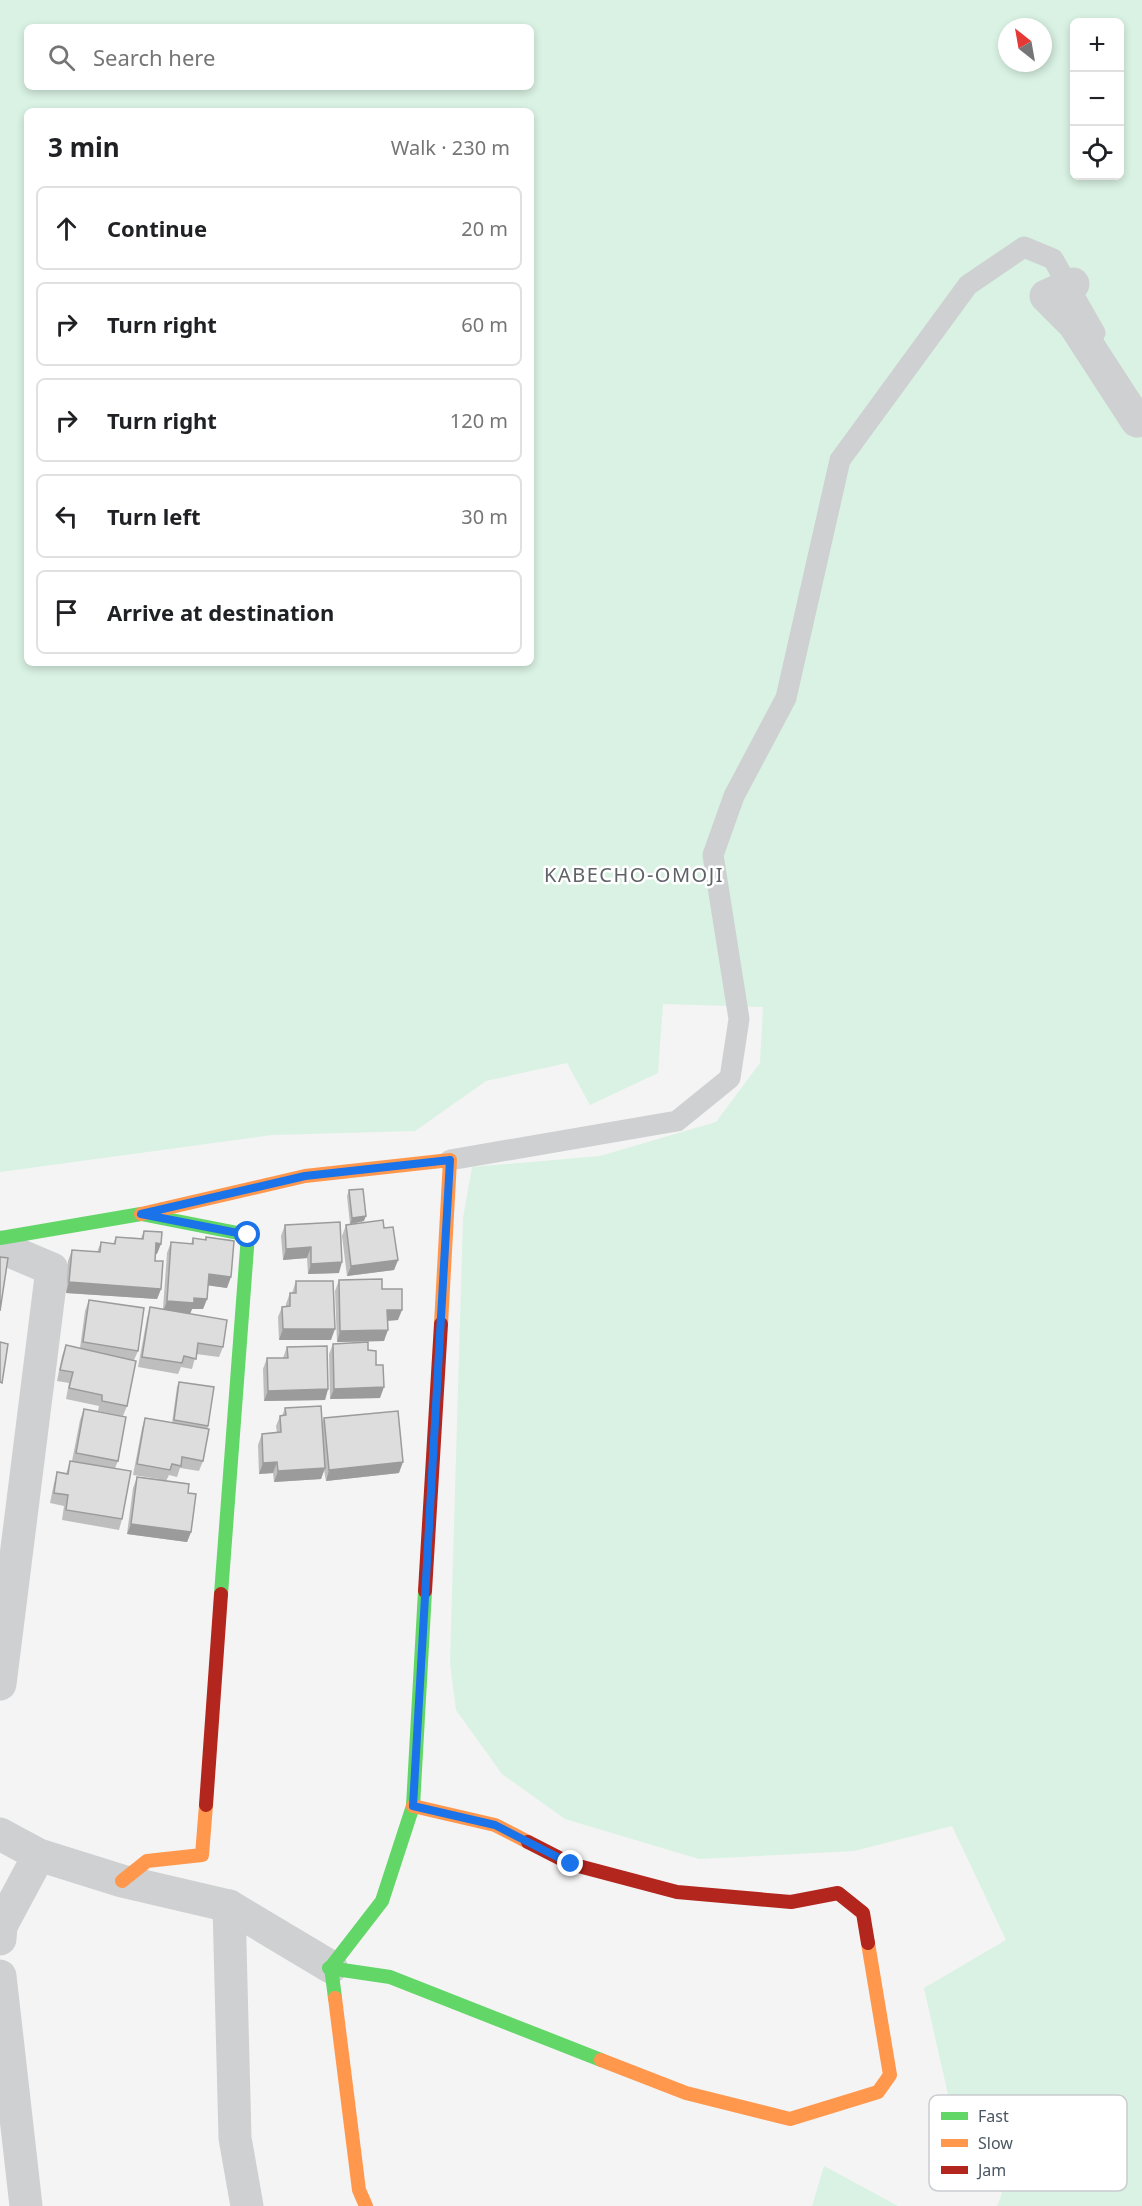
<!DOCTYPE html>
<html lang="en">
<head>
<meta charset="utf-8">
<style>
	:root { --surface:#fff; --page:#f6f6f6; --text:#202124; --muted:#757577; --line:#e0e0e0 }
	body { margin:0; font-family:"Noto Sans",sans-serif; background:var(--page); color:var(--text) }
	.controls { position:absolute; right:18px; top:18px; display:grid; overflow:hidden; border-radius:9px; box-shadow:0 3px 9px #0003 }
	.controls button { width:54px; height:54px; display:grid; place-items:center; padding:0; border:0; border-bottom:2px solid var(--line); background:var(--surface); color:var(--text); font:30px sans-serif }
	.compass { position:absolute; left:998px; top:18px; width:54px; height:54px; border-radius:50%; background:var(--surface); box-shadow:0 3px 9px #0003; rotate:329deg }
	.stop { position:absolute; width:18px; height:18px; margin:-14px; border:4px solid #1a73e8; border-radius:50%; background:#fff }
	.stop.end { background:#1a73e8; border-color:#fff; box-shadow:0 2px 6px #0008 }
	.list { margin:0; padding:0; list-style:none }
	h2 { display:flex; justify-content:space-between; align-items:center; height:78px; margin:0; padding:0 24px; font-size:26px }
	h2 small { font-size:20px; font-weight:400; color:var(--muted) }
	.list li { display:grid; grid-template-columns:39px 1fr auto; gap:18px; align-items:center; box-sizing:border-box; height:84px; margin:0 12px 12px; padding:0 12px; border:2px solid var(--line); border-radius:9px }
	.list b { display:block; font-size:22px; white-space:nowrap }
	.list em { font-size:20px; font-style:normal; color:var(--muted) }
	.icon { flex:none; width:33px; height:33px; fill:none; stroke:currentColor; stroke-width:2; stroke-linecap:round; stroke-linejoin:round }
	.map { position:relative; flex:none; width:1142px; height:2206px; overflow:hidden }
	.search { position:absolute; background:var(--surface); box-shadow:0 3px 9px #0003; left:24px; top:24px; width:510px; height:66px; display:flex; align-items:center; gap:15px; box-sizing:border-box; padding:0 21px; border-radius:9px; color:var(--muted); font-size:22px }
	.panel { position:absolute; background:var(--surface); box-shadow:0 3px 9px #0003; left:24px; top:108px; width:510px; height:558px; border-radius:9px }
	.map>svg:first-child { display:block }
	.green { fill:#d9f2e3; fill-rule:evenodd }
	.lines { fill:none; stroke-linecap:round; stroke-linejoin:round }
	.lane { stroke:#ced0d2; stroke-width:21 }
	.street { stroke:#ced0d2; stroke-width:33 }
	.fast { stroke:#63d668; stroke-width:14 }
	.slow { stroke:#ff974d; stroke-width:14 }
	.jam { stroke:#b3261e; stroke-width:14 }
	.wall { fill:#bebebf }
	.shaded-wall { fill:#9b9b9b }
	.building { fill:#ddddde; stroke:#9b9b9b; stroke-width:1.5 }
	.route { stroke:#1a73e8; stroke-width:8 }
	.labels { text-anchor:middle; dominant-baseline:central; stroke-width:5; stroke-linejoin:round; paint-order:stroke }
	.quarter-label { font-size:20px; letter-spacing:1.5px; fill:#5f6368; stroke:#fff }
	.key { fill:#fff; stroke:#c9ccd0; stroke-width:1.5 }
	.key-label { font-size:16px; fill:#4a5661 }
</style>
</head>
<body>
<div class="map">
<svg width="1142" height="2206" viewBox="0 0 1142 2206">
	<rect width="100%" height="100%" fill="#f4f4f4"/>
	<!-- green -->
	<g class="green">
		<path d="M0,0H1142V2206H997L1002,2194L993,2135L950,2103L924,1988L1006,1940L952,1826L854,1851L699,1859L565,1819L502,1774L456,1710L450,1663L463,1218L472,1167L600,1156L716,1122L760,1063L763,1007L663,1004L658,1073L590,1105L567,1063L486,1081L415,1131L272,1135L0,1172ZM1074,22H1120V176H1074ZM27,27H531V87H27ZM1007,27H1043V63H1007ZM27,111H531V663H27Z"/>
		<polygon points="824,2166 898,2206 812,2206"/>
	</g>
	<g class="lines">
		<!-- lane -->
		<polyline class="lane" points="450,1160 677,1121 730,1078 739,1019 713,855 734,796 786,698 840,460 968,285 1024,247 1053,259 1095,333"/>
		<!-- street -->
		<g class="street">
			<polyline points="1073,284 1046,296 1074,324 1137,421"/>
			<polyline points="0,1247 52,1269 0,1684"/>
			<polyline points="0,1834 39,1855 122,1881 229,1906 331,1967"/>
			<polyline points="229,1906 235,2138 247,2206"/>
			<polyline points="0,1939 1,1926 39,1855"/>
			<polyline points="0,1976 26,2206"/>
		</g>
		<!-- fast -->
		<g class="fast">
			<polyline points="0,1238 141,1214 248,1235 221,1594"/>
			<polyline points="329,1968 390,1977 601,2060"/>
			<polyline points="335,1998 331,1967 382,1901 413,1806 425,1591"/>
		</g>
		<!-- slow -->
		<g class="slow">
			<polyline points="141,1214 305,1176 450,1160 441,1324"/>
			<polyline points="413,1806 495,1825 528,1842"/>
			<polyline points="122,1881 147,1861 202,1855 206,1805"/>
			<polyline points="335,1998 359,2190 366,2206"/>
			<polyline points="601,2060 686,2093 790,2119 878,2092 890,2075 868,1943"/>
		</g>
		<!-- jam -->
		<g class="jam">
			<polyline points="425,1591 441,1324"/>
			<polyline points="206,1805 221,1594"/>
			<polyline points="528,1842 571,1864 677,1892 791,1902 838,1893 863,1913 868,1943"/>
		</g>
	</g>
	<!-- wall -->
	<g class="wall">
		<polygon points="349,1190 364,1221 350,1224 347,1196"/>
		<polygon points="285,1225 339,1273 308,1274 307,1258 283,1260 281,1236"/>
		<polygon points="346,1225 384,1228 398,1260 394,1270 347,1276 342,1236"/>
		<polygon points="144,1231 157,1254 155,1254 155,1261 161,1289 157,1299 66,1293 68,1261 72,1250 97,1252 101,1242 113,1244 116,1237 141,1238"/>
		<polygon points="206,1237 227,1288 208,1285 207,1299 203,1309 192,1309 190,1314 223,1347 219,1357 196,1354 192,1369 181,1367 178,1374 138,1367 147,1318 150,1307 163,1309 167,1253 171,1242 191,1244 193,1238 205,1240"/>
		<polygon points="339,1280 382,1289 398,1320 387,1321 384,1341 337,1342 335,1291"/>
		<polygon points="296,1281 331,1340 279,1340 278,1317 282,1307 286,1306 286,1304 290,1293 292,1293"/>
		<polygon points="89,1300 138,1351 134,1360 127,1406 123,1416 98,1411 99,1406 66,1399 69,1383 57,1381 62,1356 66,1345 80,1348 85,1311"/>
		<polygon points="333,1344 368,1350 376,1365 380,1398 330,1399 329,1354"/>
		<polygon points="287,1347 328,1389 325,1400 264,1401 263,1369 267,1358 283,1358"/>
		<polygon points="179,1382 208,1426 203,1461 199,1471 180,1468 177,1477 169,1475 166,1481 188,1493 191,1532 187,1542 127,1534 133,1488 137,1477 165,1480 133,1475 142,1428 145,1418 172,1423 177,1387"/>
		<polygon points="285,1408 322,1423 324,1418 399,1473 326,1481 324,1470 321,1479 274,1482 273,1473 259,1474 258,1445 262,1434 277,1433 276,1426 280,1416 282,1416"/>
		<polygon points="84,1409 118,1461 115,1468 122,1519 119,1530 62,1520 64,1506 50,1503 54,1483 57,1472 66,1474 70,1461 72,1461 80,1420"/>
	</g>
	<!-- shaded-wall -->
	<g class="shaded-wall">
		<polygon points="366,1216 364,1221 350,1224 352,1218"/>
		<polygon points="156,1243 161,1244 157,1254 152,1254"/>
		<polygon points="311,1247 307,1258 283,1260 286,1249"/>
		<polygon points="398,1260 394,1270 347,1276 351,1266"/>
		<polygon points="342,1262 339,1273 308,1274 311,1264"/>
		<polygon points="209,1274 231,1277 227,1288 205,1285"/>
		<polygon points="69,1282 161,1289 157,1299 66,1293"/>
		<polygon points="194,1298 207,1299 203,1309 192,1309 190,1314 163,1312 167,1301"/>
		<polygon points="387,1310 402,1310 398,1320 383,1321"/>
		<polygon points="283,1329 335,1329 331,1340 279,1340"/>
		<polygon points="388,1330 384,1341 337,1342 340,1331"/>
		<polygon points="384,1387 380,1398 330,1399 334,1389"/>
		<polygon points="328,1389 325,1400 264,1401 268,1391"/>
		<polygon points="277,1462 273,1473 259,1474 263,1463"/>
		<polygon points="403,1462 399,1473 326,1481 329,1470"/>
		<polygon points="325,1468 321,1479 274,1482 278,1471"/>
		<polygon points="131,1524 191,1532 187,1542 127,1534"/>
	</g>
	<!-- building -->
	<g class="building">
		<polygon points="363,1189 366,1216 352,1218 349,1190"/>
		<polygon points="383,1220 384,1228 393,1227 398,1260 351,1266 346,1225"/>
		<polygon points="340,1222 342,1262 311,1264 311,1247 286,1249 285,1225"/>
		<polygon points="144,1231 162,1232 161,1244 156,1243 155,1261 163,1261 161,1289 69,1282 72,1250 100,1252 101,1242 115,1244 116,1237 143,1239"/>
		<polygon points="206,1237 234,1241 231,1277 209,1274 207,1299 194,1298 194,1303 167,1301 171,1242 193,1244 193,1238 206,1240"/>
		<polygon points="0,1257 8,1258 0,1311"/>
		<polygon points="382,1279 382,1289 402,1289 402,1310 387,1310 388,1330 340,1331 339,1280"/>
		<polygon points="296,1281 333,1281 335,1329 283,1329 282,1307 290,1306 290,1293 296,1293"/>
		<polygon points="89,1300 144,1308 138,1351 83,1342"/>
		<polygon points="150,1307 227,1320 223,1347 198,1343 196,1359 184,1356 182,1363 142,1357"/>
		<polygon points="0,1342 8,1344 2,1383 0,1382"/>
		<polygon points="368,1342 368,1350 376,1351 376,1365 383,1365 384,1387 334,1389 333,1344"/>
		<polygon points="66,1345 136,1361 127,1406 102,1401 102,1395 69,1388 73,1372 60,1370"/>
		<polygon points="327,1346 328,1389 268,1391 267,1358 288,1358 287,1347"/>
		<polygon points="179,1382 214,1387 208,1426 174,1420"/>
		<polygon points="321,1406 325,1468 278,1471 277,1462 263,1463 262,1434 281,1432 280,1416 286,1415 285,1408"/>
		<polygon points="84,1409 126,1417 118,1461 76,1453"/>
		<polygon points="398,1411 403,1462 329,1470 324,1418"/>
		<polygon points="145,1418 209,1429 203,1461 182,1457 181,1466 172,1464 170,1470 137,1464"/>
		<polygon points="70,1461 131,1471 122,1519 66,1510 68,1495 54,1493 57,1472 68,1474"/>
		<polygon points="137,1477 189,1484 188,1493 196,1494 191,1532 131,1524"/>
	</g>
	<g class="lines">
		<!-- route -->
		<polyline class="route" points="248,1235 141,1214 305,1176 450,1160 413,1806 495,1825 571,1864"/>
	</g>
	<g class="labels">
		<!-- quarter labels -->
		<g class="quarter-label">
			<text x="634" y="874">KABECHO-OMOJI</text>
		</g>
	</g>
	<!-- legend -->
	<rect x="929" y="2095" width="198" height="96" rx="9" class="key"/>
	<rect x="941" y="2112" width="27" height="8" fill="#63d668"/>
	<rect x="941" y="2139" width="27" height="8" fill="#ff974d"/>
	<rect x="941" y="2166" width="27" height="8" fill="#b3261e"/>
	<g class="key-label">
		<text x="978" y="2122">Fast</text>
		<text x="978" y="2149">Slow</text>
		<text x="978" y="2176">Jam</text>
	</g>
</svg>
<div class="controls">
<button>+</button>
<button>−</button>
<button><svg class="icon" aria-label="locate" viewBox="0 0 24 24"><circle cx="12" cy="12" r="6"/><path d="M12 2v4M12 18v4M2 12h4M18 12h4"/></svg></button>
</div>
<svg class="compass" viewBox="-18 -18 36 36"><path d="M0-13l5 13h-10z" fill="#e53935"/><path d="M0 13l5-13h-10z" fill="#757577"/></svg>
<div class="stop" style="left:248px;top:1235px"></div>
<div class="stop end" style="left:571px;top:1864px"></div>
<div class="search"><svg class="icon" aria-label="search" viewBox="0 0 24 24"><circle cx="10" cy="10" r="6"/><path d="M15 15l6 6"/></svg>Search here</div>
<section class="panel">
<h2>3 min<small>Walk · 230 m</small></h2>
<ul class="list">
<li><svg class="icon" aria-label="ahead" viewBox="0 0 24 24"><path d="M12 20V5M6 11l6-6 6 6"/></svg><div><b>Continue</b></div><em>20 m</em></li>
<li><svg class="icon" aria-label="right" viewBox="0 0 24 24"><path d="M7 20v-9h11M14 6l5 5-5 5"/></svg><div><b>Turn right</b></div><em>60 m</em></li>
<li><svg class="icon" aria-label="right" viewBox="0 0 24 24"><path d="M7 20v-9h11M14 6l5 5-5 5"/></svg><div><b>Turn right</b></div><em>120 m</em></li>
<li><svg class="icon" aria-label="left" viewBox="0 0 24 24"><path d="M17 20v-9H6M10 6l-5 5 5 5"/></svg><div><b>Turn left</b></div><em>30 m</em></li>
<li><svg class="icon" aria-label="arrive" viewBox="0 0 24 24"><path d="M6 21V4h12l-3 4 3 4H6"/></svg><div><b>Arrive at destination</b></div></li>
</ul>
</section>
</div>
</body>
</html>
